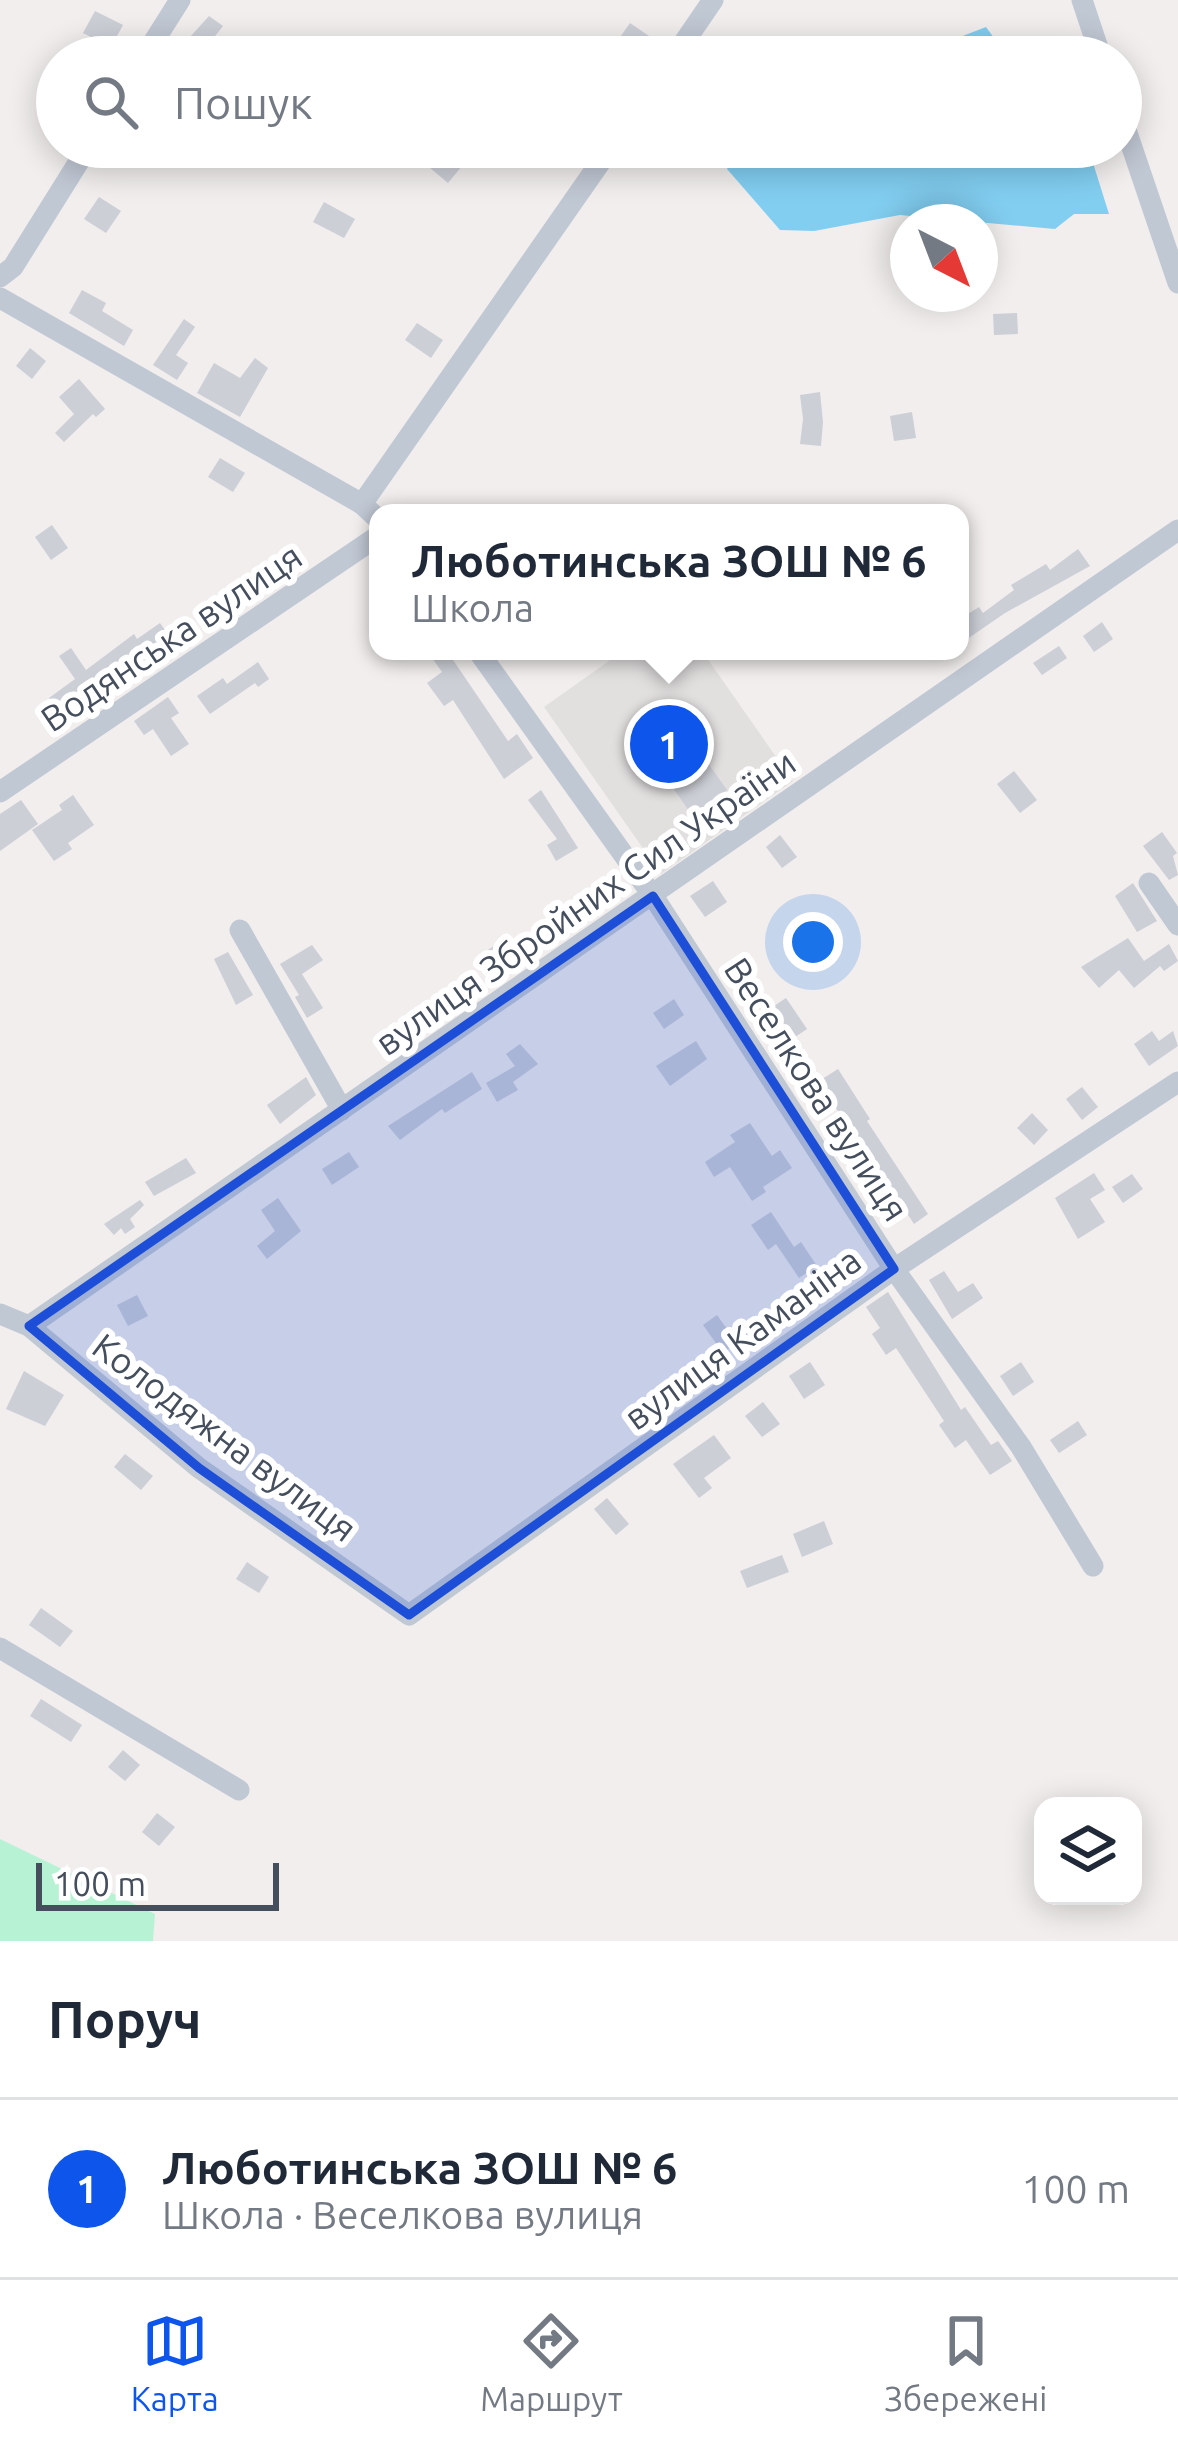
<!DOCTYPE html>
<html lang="uk">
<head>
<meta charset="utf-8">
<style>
	:root { --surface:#fff; --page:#f6f6f7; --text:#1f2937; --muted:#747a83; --line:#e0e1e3; --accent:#0d55eb }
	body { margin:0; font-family:Ubuntu,sans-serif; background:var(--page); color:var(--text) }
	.controls { position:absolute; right:36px; bottom:36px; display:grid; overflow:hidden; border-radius:24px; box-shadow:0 6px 30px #0003 }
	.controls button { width:108px; height:108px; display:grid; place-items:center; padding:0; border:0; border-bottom:3px solid var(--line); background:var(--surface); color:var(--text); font:60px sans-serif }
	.compass { position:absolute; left:890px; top:204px; width:108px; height:108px; border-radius:50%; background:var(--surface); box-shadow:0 6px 30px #0003; rotate:138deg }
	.scale { position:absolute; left:36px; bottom:30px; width:243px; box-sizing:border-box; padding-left:12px; border:6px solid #454e5c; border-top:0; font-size:33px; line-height:42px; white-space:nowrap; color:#454e5c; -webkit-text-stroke:9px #fff; paint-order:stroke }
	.you { position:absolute; left:813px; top:942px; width:42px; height:42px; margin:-30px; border:9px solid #fff; border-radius:50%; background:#1a73e8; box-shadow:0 0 0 18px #1a73e833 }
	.badge { display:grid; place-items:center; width:78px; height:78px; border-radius:50%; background:var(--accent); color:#fff; font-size:39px; font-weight:700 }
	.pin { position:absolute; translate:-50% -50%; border:6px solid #fff; box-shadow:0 3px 12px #0006 }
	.popup { position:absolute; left:369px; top:504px; width:600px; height:156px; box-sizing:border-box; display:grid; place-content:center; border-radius:24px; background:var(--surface); filter:drop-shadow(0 3px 9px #0005); font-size:39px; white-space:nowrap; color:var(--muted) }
	.popup b { font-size:45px; color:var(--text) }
	.popup::after { content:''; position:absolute; left:50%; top:100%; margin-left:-24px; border:24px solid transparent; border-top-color:var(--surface) }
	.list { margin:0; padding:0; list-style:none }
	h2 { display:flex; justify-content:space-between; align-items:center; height:156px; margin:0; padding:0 48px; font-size:51px }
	h2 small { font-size:39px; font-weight:400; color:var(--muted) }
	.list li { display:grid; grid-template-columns:78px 1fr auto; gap:36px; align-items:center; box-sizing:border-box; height:180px; padding:0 48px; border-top:3px solid var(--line) }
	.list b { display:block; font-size:45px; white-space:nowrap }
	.list p { margin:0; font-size:39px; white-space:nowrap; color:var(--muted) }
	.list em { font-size:39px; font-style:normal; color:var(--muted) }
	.icon { flex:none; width:66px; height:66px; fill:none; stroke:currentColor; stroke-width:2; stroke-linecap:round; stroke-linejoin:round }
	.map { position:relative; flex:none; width:1178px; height:1941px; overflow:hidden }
	.search { position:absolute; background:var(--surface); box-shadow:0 6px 30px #0003; left:36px; right:36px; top:36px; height:132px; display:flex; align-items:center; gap:30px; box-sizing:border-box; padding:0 42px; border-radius:66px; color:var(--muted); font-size:45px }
	.sheet { height:336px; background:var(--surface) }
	nav { display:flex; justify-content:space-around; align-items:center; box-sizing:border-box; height:168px; border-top:3px solid var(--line); background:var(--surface); font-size:33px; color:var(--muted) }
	nav a { display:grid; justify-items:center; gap:6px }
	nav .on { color:var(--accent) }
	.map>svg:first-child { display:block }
	.education { fill:#e2dfdf }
	.green { fill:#b8f2d5 }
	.water { fill:#82cef1 }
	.building { fill:#cccfd6 }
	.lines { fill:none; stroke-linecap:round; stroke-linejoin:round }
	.minor { stroke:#c0c8d4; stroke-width:21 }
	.marked { fill:#1d4ed8; fill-opacity:0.2; stroke:#1d4ed8; stroke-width:9; stroke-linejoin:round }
	.labels { text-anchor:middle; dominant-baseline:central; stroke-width:12; stroke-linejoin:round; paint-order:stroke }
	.street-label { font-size:36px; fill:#454e5c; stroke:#fff }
</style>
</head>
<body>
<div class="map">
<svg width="1178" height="1941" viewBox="0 0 1178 1941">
	<rect width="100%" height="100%" fill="#f1eeed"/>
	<!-- education -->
	<polygon class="education" points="623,651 702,651 793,781 661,874 544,707"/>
	<!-- green -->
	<polygon class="green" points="0,1839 155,1914 153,1941 0,1941"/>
	<!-- water -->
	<g class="water">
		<polygon points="986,27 1008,57 908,57"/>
		<polygon points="737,147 1088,147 1109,214 1074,214 1055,229 900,215 814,231 780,230 727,169"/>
	</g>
	<!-- building -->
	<g class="building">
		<polygon points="95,11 123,25 111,47 83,33"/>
		<polygon points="209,16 223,26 208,45 227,57 172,57"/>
		<polygon points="630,23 649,36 636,56 616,43"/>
		<polygon points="444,150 462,166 448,183 429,167"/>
		<polygon points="99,197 121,211 106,233 84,219"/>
		<polygon points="324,202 355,219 344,238 313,222"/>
		<polygon points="82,290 106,303 102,311 133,330 124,346 69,313"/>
		<polygon points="1017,313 1018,334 994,335 993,314"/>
		<polygon points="184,319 195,327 176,355 188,363 177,380 153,365"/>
		<polygon points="417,323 443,340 431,358 405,340"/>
		<polygon points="30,348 46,361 32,379 16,366"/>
		<polygon points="255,358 268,368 240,417 197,393 214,363 240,378"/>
		<polygon points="79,379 105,409 96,417 93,414 64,442 55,433 74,414 59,397"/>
		<polygon points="820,392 823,422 821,446 800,444 803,419 800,395"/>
		<polygon points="912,412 916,438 894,441 890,416"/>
		<polygon points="220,458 245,473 233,492 208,477"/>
		<polygon points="52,525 68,548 51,560 35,537"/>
		<polygon points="1078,549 1090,566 1005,613 960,644 960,619 979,607 983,613 1014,590 1011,585 1046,564 1050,570"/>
		<polygon points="1102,622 1113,639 1094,652 1083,636"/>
		<polygon points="160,623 170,637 130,659 60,713 49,698 75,679 59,656 71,648 86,670 134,634 137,639"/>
		<polygon points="1059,646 1067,658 1042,675 1033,663"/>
		<polygon points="427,651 447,651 508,741 517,734 533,758 504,779 453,700 444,706 427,683 442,672"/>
		<polygon points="258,662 269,679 258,687 255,683 210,714 197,696 223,678 227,684"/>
		<polygon points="168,697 179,713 171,718 189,744 171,756 153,729 144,735 134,721"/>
		<polygon points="686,732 727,790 692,815 673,788 678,784 656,754"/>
		<polygon points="1014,771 1037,800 1020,813 997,784"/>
		<polygon points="541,790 578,848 556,861 547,845 557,839 528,800"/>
		<polygon points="73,795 94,825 68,843 72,849 54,861 32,830 62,810 59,805"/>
		<polygon points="21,800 38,824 0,851 0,814"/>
		<polygon points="1162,832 1177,853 1173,856 1178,875 1169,880 1143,846"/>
		<polygon points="780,835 797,857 782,868 766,847"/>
		<polygon points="713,881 727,902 705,917 690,896"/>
		<polygon points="1133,883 1157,921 1137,932 1115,896"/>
		<polygon points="508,937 519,955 492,973 480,955"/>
		<polygon points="1128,938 1144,961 1169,944 1178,961 1164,971 1160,966 1134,988 1119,970 1099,988 1081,967"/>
		<polygon points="312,945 323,960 302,974 323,1008 307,1018 295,997 299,995 280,964"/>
		<polygon points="228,952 253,995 236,1005 214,959"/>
		<polygon points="786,998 807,1029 786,1043 765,1012"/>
		<polygon points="674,999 684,1015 664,1029 653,1013"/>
		<polygon points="1152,1031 1159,1041 1173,1031 1178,1046 1149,1066 1134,1044"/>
		<polygon points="696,1041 707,1059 670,1086 656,1066"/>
		<polygon points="520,1044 538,1064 513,1082 518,1090 497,1102 486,1083 515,1066 506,1054"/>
		<polygon points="838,1069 870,1119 867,1121 928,1214 914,1224 853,1130 816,1083"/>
		<polygon points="472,1072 482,1089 445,1113 442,1109 400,1140 388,1126"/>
		<polygon points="306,1077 316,1095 280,1124 267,1105"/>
		<polygon points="1082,1087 1098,1107 1082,1120 1066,1099"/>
		<polygon points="1032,1113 1048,1130 1034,1145 1017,1128"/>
		<polygon points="750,1123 772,1156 780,1150 792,1168 763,1187 766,1192 752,1201 730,1167 714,1177 705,1162 735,1142 730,1135"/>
		<polygon points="349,1152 359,1167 332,1185 322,1169"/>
		<polygon points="186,1158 196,1173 154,1196 145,1182"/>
		<polygon points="1094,1173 1105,1190 1090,1199 1105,1222 1078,1239 1055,1198"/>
		<polygon points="1132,1174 1143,1189 1123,1203 1112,1187"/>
		<polygon points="278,1198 301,1231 267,1259 257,1246 275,1231 261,1210"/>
		<polygon points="140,1200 144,1205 130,1219 135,1227 125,1234 121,1228 114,1235 104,1224"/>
		<polygon points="771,1212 794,1247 801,1242 817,1266 799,1278 776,1244 768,1250 751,1225"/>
		<polygon points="944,1271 958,1292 973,1283 983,1298 952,1319 929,1280"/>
		<polygon points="888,1292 961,1410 965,1407 991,1445 998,1441 1012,1461 990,1475 966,1440 955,1448 939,1425 944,1421 896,1348 886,1355 872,1334 880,1328 866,1307"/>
		<polygon points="137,1295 148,1316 128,1326 117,1305"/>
		<polygon points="717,1315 737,1343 723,1353 703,1325"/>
		<polygon points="810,1362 825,1385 804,1399 789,1376"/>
		<polygon points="1021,1362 1034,1382 1013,1396 1000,1376"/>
		<polygon points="24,1371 64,1395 45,1426 6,1409"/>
		<polygon points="763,1402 780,1424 762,1437 745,1416"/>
		<polygon points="1078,1421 1087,1435 1059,1453 1050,1440"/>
		<polygon points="714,1435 731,1458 704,1478 712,1488 699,1498 673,1464"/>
		<polygon points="125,1454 153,1476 141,1490 114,1467"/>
		<polygon points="287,1473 316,1511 301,1521 272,1484"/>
		<polygon points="607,1498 629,1524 616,1535 594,1509"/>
		<polygon points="824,1521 833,1544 802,1557 793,1534"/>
		<polygon points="782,1555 789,1572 747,1588 740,1571"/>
		<polygon points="247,1562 269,1577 259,1593 236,1579"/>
		<polygon points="41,1608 73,1631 60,1647 29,1625"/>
		<polygon points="41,1699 82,1725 71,1742 30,1716"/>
		<polygon points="123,1750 140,1765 125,1781 108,1767"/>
		<polygon points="157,1813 175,1827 159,1846 142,1832"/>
	</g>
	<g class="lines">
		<!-- minor -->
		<g class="minor">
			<polyline points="1082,0 1101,57"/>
			<polyline points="144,57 180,0"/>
			<polyline points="674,57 713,0"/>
			<polyline points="1121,115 1178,283"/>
			<polyline points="0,277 13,267 88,147"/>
			<polyline points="0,298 362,504 378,519"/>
			<polyline points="362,504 611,147"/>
			<polyline points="478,651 653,896 894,1269 1021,1447 1093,1566"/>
			<polyline points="0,792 378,536"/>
			<polyline points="1149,883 1178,925"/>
			<polyline points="240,930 342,1110"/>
			<polyline points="0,1314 29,1326 199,1468 409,1615 894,1269 1178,1082"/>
			<polyline points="29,1326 1178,530"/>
			<polyline points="0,1648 239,1790"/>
		</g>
	</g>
	<!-- marked area -->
	<path class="marked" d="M653,896L894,1269L409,1615L199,1468L29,1326Z"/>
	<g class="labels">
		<!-- street labels -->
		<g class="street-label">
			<text transform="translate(171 637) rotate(-34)">Водянська вулиця</text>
			<text transform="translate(585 902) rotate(-35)">вулиця Збройних Сил України</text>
			<text transform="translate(817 1089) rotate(57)">Веселкова вулиця</text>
			<text transform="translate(742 1338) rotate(-36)">вулиця Каманіна</text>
			<text transform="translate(225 1437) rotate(37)">Колодяжна вулиця</text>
		</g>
	</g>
</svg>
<div class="controls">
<button><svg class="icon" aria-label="layers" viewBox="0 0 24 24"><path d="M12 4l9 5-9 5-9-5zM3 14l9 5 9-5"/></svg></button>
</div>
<svg class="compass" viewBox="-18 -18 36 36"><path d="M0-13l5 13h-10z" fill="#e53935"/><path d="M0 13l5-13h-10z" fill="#747a83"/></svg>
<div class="scale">100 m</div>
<div class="you"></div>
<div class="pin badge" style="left:669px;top:744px">1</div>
<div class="popup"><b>Люботинська ЗОШ № 6</b>Школа</div>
<div class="search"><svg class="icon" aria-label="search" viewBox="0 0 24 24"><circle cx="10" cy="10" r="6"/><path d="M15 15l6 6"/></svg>Пошук</div>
</div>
<section class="sheet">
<h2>Поруч<small></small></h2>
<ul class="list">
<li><span class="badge">1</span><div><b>Люботинська ЗОШ № 6</b><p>Школа · Веселкова вулиця</p></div><em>100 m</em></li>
</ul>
</section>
<nav>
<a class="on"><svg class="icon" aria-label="map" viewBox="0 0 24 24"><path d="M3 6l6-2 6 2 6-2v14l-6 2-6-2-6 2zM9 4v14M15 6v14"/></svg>Карта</a>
<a><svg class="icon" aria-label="directions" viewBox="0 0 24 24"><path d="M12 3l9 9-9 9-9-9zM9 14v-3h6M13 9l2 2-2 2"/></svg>Маршрут</a>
<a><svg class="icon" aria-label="saved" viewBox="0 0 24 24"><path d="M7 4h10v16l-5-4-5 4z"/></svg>Збережені</a>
</nav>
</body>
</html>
